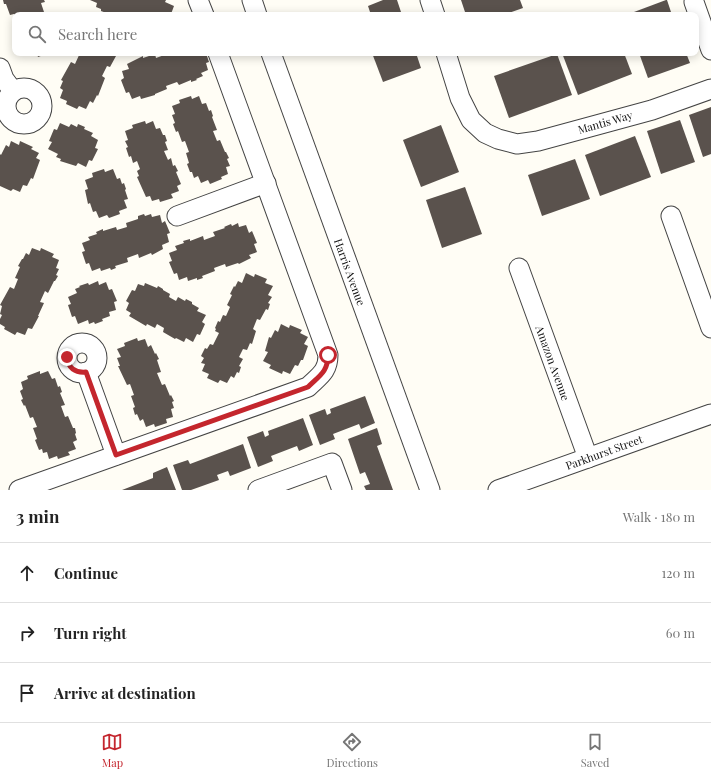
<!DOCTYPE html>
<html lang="en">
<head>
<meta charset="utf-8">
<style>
	:root { --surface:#fff; --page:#f6f6f6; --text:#222; --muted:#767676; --line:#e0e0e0; --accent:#c4262e }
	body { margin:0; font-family:"Playfair Display",serif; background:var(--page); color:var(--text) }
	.stop { position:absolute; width:12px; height:12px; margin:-9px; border:3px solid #c4262e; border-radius:50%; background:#fff }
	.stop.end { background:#c4262e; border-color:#fff; box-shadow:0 1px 4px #0008 }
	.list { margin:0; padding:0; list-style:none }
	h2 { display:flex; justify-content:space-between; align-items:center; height:52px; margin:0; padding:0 16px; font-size:17px }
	h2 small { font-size:13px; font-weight:400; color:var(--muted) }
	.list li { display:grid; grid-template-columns:26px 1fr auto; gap:12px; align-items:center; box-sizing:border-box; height:60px; padding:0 16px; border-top:1px solid var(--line) }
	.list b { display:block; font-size:15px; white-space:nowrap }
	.list em { font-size:13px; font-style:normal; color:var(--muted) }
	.icon { flex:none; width:22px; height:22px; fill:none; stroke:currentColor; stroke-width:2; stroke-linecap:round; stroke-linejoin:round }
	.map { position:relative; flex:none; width:711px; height:490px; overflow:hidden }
	.search { position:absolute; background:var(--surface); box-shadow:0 2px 10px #0003; left:12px; right:12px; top:12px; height:44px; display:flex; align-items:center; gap:10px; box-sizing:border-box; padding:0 14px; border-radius:8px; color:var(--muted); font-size:15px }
	.sheet { height:232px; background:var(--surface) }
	nav { display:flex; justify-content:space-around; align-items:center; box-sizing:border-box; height:56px; border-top:1px solid var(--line); background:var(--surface); font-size:11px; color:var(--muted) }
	nav a { display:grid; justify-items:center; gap:2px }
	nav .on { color:var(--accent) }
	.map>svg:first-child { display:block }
	.building { fill:#5a524d }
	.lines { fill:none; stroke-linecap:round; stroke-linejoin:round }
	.minor-casing { stroke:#444; stroke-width:21 }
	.minor { stroke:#fff; stroke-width:19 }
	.route { stroke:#c4262e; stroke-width:5 }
	.labels { text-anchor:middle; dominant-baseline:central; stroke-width:4; stroke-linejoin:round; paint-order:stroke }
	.street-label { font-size:11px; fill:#111; stroke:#fff }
</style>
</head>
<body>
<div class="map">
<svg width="711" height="490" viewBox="0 0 711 490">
	<rect width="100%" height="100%" fill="#fffdf5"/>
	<!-- building -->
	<g class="building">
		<polygon points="3,0 44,0 45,2 41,3 45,15 49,13 49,15 14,15 14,14 10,15 6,4 4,4"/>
		<polygon points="90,0 166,0 165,2 174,6 171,14 174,15 123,15 118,13 117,15 109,13 109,14 101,11 101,9 96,7 97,3"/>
		<polygon points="383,0 397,0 402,15 371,15 368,6"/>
		<polygon points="461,0 520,0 523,8 503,15 466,15"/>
		<polygon points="667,0 672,15 626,15 666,0"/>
		<polygon points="28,53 49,53 38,57 37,54 30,56"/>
		<polygon points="80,53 119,53 118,56 116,56 110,67 107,66 102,76 105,78 98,96 97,95 93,103 90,101 86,109 79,106 77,109 66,104 67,101 60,98 63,90 60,88 63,81 61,80 71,62 75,64"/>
		<polygon points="167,53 206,53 209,62 206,63 208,70 201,73 203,76 196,79 197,80 191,82 191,80 179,85 177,82 166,86 167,89 155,94 155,95 141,99 140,96 132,99 129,92 126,93 121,80 124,78 122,71 129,69 127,64 143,56 143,58 155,54 156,58 167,54"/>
		<polygon points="372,53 416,53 421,68 383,82"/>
		<polygon points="562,53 624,53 632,74 578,95"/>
		<polygon points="639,53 686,53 690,63 648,78"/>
		<polygon points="557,54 572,95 509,118 494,76"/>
		<polygon points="191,96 192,99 199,96 202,104 206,103 209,111 211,110 213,116 212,117 217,130 213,131 217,141 220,140 225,152 226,152 229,158 227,159 230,166 226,167 228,174 221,177 222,179 210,184 208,180 201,183 198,176 194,178 192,172 190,172 187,164 189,163 186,153 189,152 185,141 182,142 178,131 176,132 173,124 175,123 172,115 175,114 172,106 180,103 179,100"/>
		<polygon points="711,107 711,154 703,157 689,115"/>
		<polygon points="680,120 695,162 661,174 647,131"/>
		<polygon points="145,121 146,124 153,121 156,129 160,128 163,135 165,135 167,141 165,142 168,150 164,151 168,160 171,158 173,166 175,165 178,171 176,172 181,184 177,186 179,191 171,194 173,198 160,202 159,199 152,201 150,196 146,197 137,177 139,176 137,171 140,169 137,161 133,163 131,156 129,157 126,148 128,147 125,141 128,140 125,131 133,128 132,125"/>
		<polygon points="60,123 69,127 71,124 77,127 78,124 85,127 84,129 93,133 91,136 98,140 95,148 98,149 92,161 89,160 86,167 78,163 76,166 60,161 61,159 56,157 58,154 48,149 52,142 49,141 54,129 57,130"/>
		<polygon points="441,125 459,172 421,187 403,140"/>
		<polygon points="635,136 651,177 600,196 585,155"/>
		<polygon points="11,141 19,145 20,141 33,147 31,149 39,153 36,158 40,160 33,179 31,178 27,186 23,185 20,192 13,189 11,191 0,186 0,154 1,155 6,145 9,147"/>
		<polygon points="575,159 590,199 542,216 528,175"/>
		<polygon points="104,169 105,172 113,169 117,179 120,178 122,184 124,183 126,189 125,190 128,199 124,200 127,208 119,211 120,214 109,218 107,215 99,218 96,211 93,212 90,203 88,204 85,190 88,189 85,180 93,177 92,173"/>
		<polygon points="465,187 482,234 442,248 426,200"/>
		<polygon points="144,214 145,216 151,214 152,217 160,215 162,223 165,221 170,233 167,234 169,242 162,245 163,249 152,255 151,253 139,258 138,254 127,258 128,262 115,266 116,268 111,270 110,268 101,271 100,268 92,271 89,263 86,264 82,252 85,251 82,243 90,240 88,237 97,234 96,232 103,229 103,231 116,227 117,230 127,227 126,223 138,219 138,216"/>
		<polygon points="238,223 239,227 246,225 249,233 252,231 257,243 254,244 257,252 249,255 251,258 239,264 238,263 226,267 225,264 214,268 215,271 202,276 203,278 197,280 197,278 188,281 187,277 179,280 177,273 174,274 169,262 172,261 169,253 177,250 175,246 184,243 183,241 190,239 190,241 203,236 204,240 215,236 213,232 225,228 224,227 231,224 232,226"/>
		<polygon points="32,248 40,251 41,248 54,254 52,257 59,260 56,268 59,269 56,275 58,276 55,281 54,281 48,293 45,291 40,302 44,303 38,316 39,316 32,329 28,328 25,335 17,332 15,335 4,329 5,327 0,324 0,319 2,315 0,314 2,306 0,305 10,287 14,289 18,279 15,278 20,267 18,266 22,259 23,259 26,253 29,255"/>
		<polygon points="246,273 254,277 255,274 267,279 265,283 273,286 268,295 272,297 268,303 270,304 268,310 266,309 260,320 257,319 253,329 256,331 252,344 250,343 247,350 243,349 239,357 243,359 239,366 241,367 239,373 237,372 234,378 231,376 227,383 220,380 218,383 207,378 209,374 202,371 205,364 201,363 204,358 201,356 205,348 207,349 210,344 213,345 219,333 215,331 216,329 215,328 218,321 220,322 223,315 226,316 230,307 227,305 232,295 230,294 234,286 235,287 238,281 242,283"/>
		<polygon points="98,281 99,285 106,282 109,290 112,289 117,301 114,302 116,310 109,312 110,316 102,319 103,321 95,324 94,322 89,324 88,320 78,324 75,316 72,317 68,305 71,304 68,297 77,293 75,289 80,287 79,286 88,283 89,285"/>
		<polygon points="145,283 157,288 158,286 163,289 163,290 170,294 169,297 176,301 178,297 185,301 186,299 192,302 192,304 199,308 197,311 206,315 202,322 205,324 200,335 197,334 193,342 186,338 184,342 176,338 175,339 163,332 164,328 157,324 155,328 147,324 146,326 129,316 131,313 126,310 129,303 126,301 132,290 135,291 138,284 144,286"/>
		<polygon points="281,324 289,328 290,325 302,330 300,333 308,337 304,344 308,346 303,360 301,360 298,366 295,365 290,374 283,371 282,374 269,368 271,365 263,361 268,352 265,351 269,337 271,338 275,330 278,332"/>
		<polygon points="137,338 138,341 145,339 148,347 151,345 155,354 156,353 159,359 157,360 161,372 157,373 162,385 165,384 170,396 171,395 174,401 172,402 174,408 171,409 173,417 166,419 167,423 155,427 154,424 146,427 143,419 140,421 137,414 135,415 133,408 135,407 131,396 134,395 130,384 127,385 118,366 120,366 117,358 121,357 117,349 125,346 124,343"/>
		<polygon points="40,371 40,374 48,371 52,379 55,378 58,387 60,386 62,392 60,393 65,405 61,406 65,417 68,416 73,428 75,428 76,433 75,434 77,440 73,442 76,449 68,452 70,455 58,459 57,456 49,459 47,452 43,453 42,449 39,450 35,440 37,439 33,428 37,427 33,417 30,418 25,405 24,406 21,400 23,399 20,391 23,389 21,382 28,379 27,376"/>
		<polygon points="365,396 375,423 361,429 359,424 333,434 335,439 320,445 309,415 325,409 327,415 331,413 330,409"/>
		<polygon points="303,418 313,445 299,451 297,446 271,456 273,461 258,467 247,437 263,431 265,437 269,435 268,431"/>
		<polygon points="377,428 382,444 377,446 393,490 366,490 364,486 370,484 365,472 360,474 348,439"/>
		<polygon points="243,444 251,468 230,476 228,471 217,475 219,480 191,490 182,490 173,465 188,460 190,464"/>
		<polygon points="167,467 176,490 122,490 153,478 153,473"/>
	</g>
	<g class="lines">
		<!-- minor casing -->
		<g class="minor-casing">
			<g id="minor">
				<polyline points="198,0 204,15"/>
				<polyline points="252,0 257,15"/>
				<polyline points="430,0 435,15"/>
				<polyline points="694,2 711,50"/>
				<polyline points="271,53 430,490"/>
				<polyline points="446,53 460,98 471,120 485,133 498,139 517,144 538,141 652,110 711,89"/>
				<polyline points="0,68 4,79 13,91"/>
				<circle cx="24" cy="106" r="18"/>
				<polyline points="177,216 266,183"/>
				<polyline points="671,216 711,328"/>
				<polyline points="519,268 588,458"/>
				<circle cx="82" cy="358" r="15"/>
				<polyline points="86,372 116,455"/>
				<path d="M19,490L308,387C319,376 328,372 328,355L218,53"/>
				<polyline points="258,490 332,463 342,490"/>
				<polyline points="498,490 711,414"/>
			</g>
		</g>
		<!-- minor -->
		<use href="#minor" class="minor"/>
	</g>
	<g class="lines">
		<!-- route -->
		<path class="route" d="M67,357C68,368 75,373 86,372L116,455L308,387C319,376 328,372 328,355"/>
	</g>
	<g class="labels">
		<!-- street labels -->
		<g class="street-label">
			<text transform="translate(605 122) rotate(-16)">Mantis Way</text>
			<text transform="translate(350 272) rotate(70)">Harris Avenue</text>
			<text transform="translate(553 363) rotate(70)">Amazon Avenue</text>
			<text transform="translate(604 452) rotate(-20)">Parkhurst Street</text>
		</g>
	</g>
</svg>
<div class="stop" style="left:328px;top:355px"></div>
<div class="stop end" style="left:67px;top:357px"></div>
<div class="search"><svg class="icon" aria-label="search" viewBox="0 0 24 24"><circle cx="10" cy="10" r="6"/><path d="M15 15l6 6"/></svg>Search here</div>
</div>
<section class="sheet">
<h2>3 min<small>Walk · 180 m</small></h2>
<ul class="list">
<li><svg class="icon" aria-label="ahead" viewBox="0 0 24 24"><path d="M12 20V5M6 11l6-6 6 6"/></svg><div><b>Continue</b></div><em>120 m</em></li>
<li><svg class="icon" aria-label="right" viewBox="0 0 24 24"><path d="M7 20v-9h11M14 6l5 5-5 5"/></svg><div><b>Turn right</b></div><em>60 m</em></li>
<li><svg class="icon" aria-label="arrive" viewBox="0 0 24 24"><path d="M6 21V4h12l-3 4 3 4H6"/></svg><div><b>Arrive at destination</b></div></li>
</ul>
</section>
<nav>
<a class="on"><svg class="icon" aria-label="map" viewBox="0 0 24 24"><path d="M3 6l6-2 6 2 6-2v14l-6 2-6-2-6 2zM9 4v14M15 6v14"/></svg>Map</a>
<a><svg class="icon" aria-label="directions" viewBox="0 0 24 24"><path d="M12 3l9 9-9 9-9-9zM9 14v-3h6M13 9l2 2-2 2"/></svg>Directions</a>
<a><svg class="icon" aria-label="saved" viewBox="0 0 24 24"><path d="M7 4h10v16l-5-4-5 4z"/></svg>Saved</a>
</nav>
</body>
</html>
